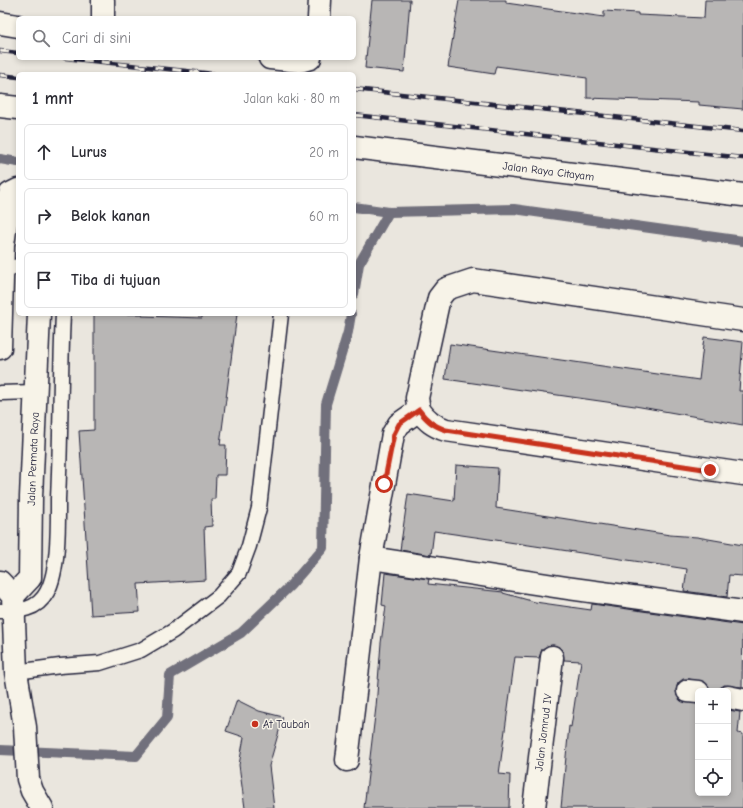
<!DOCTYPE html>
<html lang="id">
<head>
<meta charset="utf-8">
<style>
	:root { --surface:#fff; --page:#f7f7f7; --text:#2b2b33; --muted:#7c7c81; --line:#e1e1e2 }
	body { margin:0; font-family:"Comic Neue",sans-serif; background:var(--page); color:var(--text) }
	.controls { position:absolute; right:12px; bottom:12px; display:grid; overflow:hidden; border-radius:6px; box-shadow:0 2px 6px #0003 }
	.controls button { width:36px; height:36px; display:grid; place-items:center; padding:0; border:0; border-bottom:1px solid var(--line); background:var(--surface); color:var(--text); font:20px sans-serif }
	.stop { position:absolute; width:12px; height:12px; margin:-9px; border:3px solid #c8321e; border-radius:50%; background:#fff }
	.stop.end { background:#c8321e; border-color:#fff; box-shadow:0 1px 4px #0008 }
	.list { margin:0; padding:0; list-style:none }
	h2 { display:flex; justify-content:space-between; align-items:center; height:52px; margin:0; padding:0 16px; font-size:17px }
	h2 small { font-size:13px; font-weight:400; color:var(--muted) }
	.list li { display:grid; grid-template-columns:26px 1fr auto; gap:12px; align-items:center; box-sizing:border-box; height:56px; margin:0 8px 8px; padding:0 8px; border:1px solid var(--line); border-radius:6px }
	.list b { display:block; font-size:15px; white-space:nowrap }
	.list em { font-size:13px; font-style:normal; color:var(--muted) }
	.icon { flex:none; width:22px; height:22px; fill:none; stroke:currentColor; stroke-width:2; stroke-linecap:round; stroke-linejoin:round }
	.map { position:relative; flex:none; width:743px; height:808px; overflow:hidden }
	.search { position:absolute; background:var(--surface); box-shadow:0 2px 6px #0003; left:16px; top:16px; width:340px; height:44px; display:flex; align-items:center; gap:10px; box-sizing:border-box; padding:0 14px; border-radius:6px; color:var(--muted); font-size:15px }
	.panel { position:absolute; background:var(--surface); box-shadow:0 2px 6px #0003; left:16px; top:72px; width:340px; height:244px; border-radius:6px }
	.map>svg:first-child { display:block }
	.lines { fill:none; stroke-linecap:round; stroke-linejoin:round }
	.stream { stroke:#716f7b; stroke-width:10 }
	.building { fill:#b8b6b5; stroke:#22223b }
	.service-casing { stroke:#22223b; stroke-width:17 }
	.minor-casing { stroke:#22223b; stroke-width:25 }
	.primary-casing { stroke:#22223b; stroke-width:25 }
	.service { stroke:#f7f3e8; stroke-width:14 }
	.minor { stroke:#f7f3e8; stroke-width:22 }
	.primary { stroke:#f7f3e8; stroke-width:22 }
	.rail-casing { stroke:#22223b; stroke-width:4.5 }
	.rail { stroke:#f7f3e8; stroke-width:3; stroke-dasharray:9; stroke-linecap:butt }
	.route { stroke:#c8321e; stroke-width:5 }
	.poi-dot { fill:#c8321e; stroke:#f7f3e8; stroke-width:1.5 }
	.labels { text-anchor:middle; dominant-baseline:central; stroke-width:3; stroke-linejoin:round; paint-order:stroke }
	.street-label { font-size:11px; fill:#22223b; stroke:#f7f3e8 }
	.poi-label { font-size:11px; fill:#22223b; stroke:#f7f3e8; text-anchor:start }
</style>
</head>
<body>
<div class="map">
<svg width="743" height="808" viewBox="0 0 743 808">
	<rect width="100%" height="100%" fill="#eae6de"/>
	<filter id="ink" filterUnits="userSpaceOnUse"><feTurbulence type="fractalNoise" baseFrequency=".025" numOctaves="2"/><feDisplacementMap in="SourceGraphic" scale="8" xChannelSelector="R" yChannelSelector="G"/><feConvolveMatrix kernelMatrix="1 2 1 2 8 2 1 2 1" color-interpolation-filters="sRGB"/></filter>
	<g filter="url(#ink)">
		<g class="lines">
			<!-- stream -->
			<g class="stream">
				<polyline points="0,159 18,162"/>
				<polyline points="354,207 389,212 514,209 743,241"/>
				<polyline points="354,294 359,264 389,212"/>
				<polyline points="0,750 136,756 167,718 170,675 241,633 290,586 323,548 326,404 348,332 351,314"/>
			</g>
		</g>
		<!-- building -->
		<g class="building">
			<polygon points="372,0 410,0 404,72 365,68"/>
			<polygon points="459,0 506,0 506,3 604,17 604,11 638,13 638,15 704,18 705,0 743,0 743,109 699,105 699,102 587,98 587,78 496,66 494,74 448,67"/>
			<polygon points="94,314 142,314 142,316 202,318 202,314 237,314 220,445 226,445 225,475 216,475 215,499 211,499 212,526 204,527 206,580 138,584 140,612 91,615 79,431 94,430"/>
			<polygon points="704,337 743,342 739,391 743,391 743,425 635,406 445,379 450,344 699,380"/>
			<polygon points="456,465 498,468 496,508 670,535 697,537 743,545 743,576 729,575 727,597 684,591 687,569 489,539 434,531 431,555 400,550 408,494 454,501"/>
			<polygon points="385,573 429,579 428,584 503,592 503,593 535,602 591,610 592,604 743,625 742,687 724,685 717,691 710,691 705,682 689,679 683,679 678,683 676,690 677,696 681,701 698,704 698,793 728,793 728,710 740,712 738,733 743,734 743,808 561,808 569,726 571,727 581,661 564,660 563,652 559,647 553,645 547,646 542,649 539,658 515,657 499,774 510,775 509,808 364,808 376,707 381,643 386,606 382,605"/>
			<polygon points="237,700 259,711 283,717 269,766 274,808 245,808 239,765 244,737 226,731"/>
		</g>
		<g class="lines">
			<!-- service casing -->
			<g class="service-casing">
				<g id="service">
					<polyline points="0,271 18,266"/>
					<polyline points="0,393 36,392"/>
					<path d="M0,611C19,611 37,611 47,592C59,570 58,524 58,499C61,437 60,376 63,314"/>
					<polyline points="16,672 60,666 100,663 141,650 173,631 219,596 239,573 249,546 259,508 281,314"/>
				</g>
			</g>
			<!-- minor casing -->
			<g class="minor-casing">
				<g id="minor">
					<polyline points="103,18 103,0"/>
					<polyline points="319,18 320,0"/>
					<polyline points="0,23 18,26"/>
					<polyline points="270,58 300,61 310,58"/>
					<polyline points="0,348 3,245 10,194 18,190"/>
					<path d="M419,410C427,421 434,426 446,430L743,474"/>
					<polyline points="371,558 393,434 399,424 419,410 417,398 419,389 439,298 446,289 473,280 743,320"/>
					<polyline points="0,582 13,596 16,672 25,727 28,779 32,791 42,808"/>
					<path id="s1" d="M13,596L30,578L31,497L39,314"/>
					<polyline points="688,691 698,692"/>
					<polyline points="728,697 743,700"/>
					<polyline points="347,760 371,558 567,588 743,612"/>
					<path id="s2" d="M534,808L552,657"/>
				</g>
			</g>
			<!-- primary casing -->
			<g class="primary-casing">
				<g id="primary">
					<polyline points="0,106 18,108"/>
					<path id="s3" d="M354,147L743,195"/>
				</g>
			</g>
			<!-- service -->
			<use href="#service" class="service"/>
			<!-- minor -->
			<use href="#minor" class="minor"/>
			<!-- primary -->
			<use href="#primary" class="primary"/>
			<!-- rail casing -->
			<g class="rail-casing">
				<g id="rail">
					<polyline points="0,51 18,53"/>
					<polyline points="65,58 214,74"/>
					<polyline points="0,75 18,77"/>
					<polyline points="354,89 743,131"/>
					<polyline points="354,115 743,158"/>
				</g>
			</g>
			<!-- rail -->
			<use href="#rail" class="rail"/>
		</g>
	</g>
	<g class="lines" filter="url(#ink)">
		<!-- route -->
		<path class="route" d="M384,484L394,434L399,424L419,410C427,421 434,426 446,430L710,470"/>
	</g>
	<!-- markers -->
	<circle class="poi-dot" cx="255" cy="724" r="4"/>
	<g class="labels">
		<!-- street labels -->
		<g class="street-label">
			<text stroke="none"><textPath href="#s3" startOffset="196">Jalan Raya Citayam</textPath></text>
			<text stroke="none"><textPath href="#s1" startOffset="144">Jalan Permata Raya</textPath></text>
			<text stroke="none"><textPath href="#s2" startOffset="76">Jalan Jamrud IV</textPath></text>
		</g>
		<!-- poi labels -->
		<g class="poi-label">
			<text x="263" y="724">At Taubah</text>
		</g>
	</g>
</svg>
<div class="controls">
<button>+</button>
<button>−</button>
<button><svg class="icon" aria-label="locate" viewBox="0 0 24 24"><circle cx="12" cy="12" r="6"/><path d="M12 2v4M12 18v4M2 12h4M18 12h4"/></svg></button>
</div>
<div class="stop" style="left:384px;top:484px"></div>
<div class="stop end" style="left:710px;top:470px"></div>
<div class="search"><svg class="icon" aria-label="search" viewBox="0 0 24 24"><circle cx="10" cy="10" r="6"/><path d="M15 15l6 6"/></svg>Cari di sini</div>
<section class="panel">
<h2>1 mnt<small>Jalan kaki · 80 m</small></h2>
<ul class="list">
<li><svg class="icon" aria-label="ahead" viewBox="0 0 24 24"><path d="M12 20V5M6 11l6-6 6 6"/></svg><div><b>Lurus</b></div><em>20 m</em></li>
<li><svg class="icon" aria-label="right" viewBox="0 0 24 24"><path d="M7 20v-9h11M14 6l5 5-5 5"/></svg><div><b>Belok kanan</b></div><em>60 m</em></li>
<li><svg class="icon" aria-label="arrive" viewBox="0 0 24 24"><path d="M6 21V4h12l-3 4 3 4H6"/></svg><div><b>Tiba di tujuan</b></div></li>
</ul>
</section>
</div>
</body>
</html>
